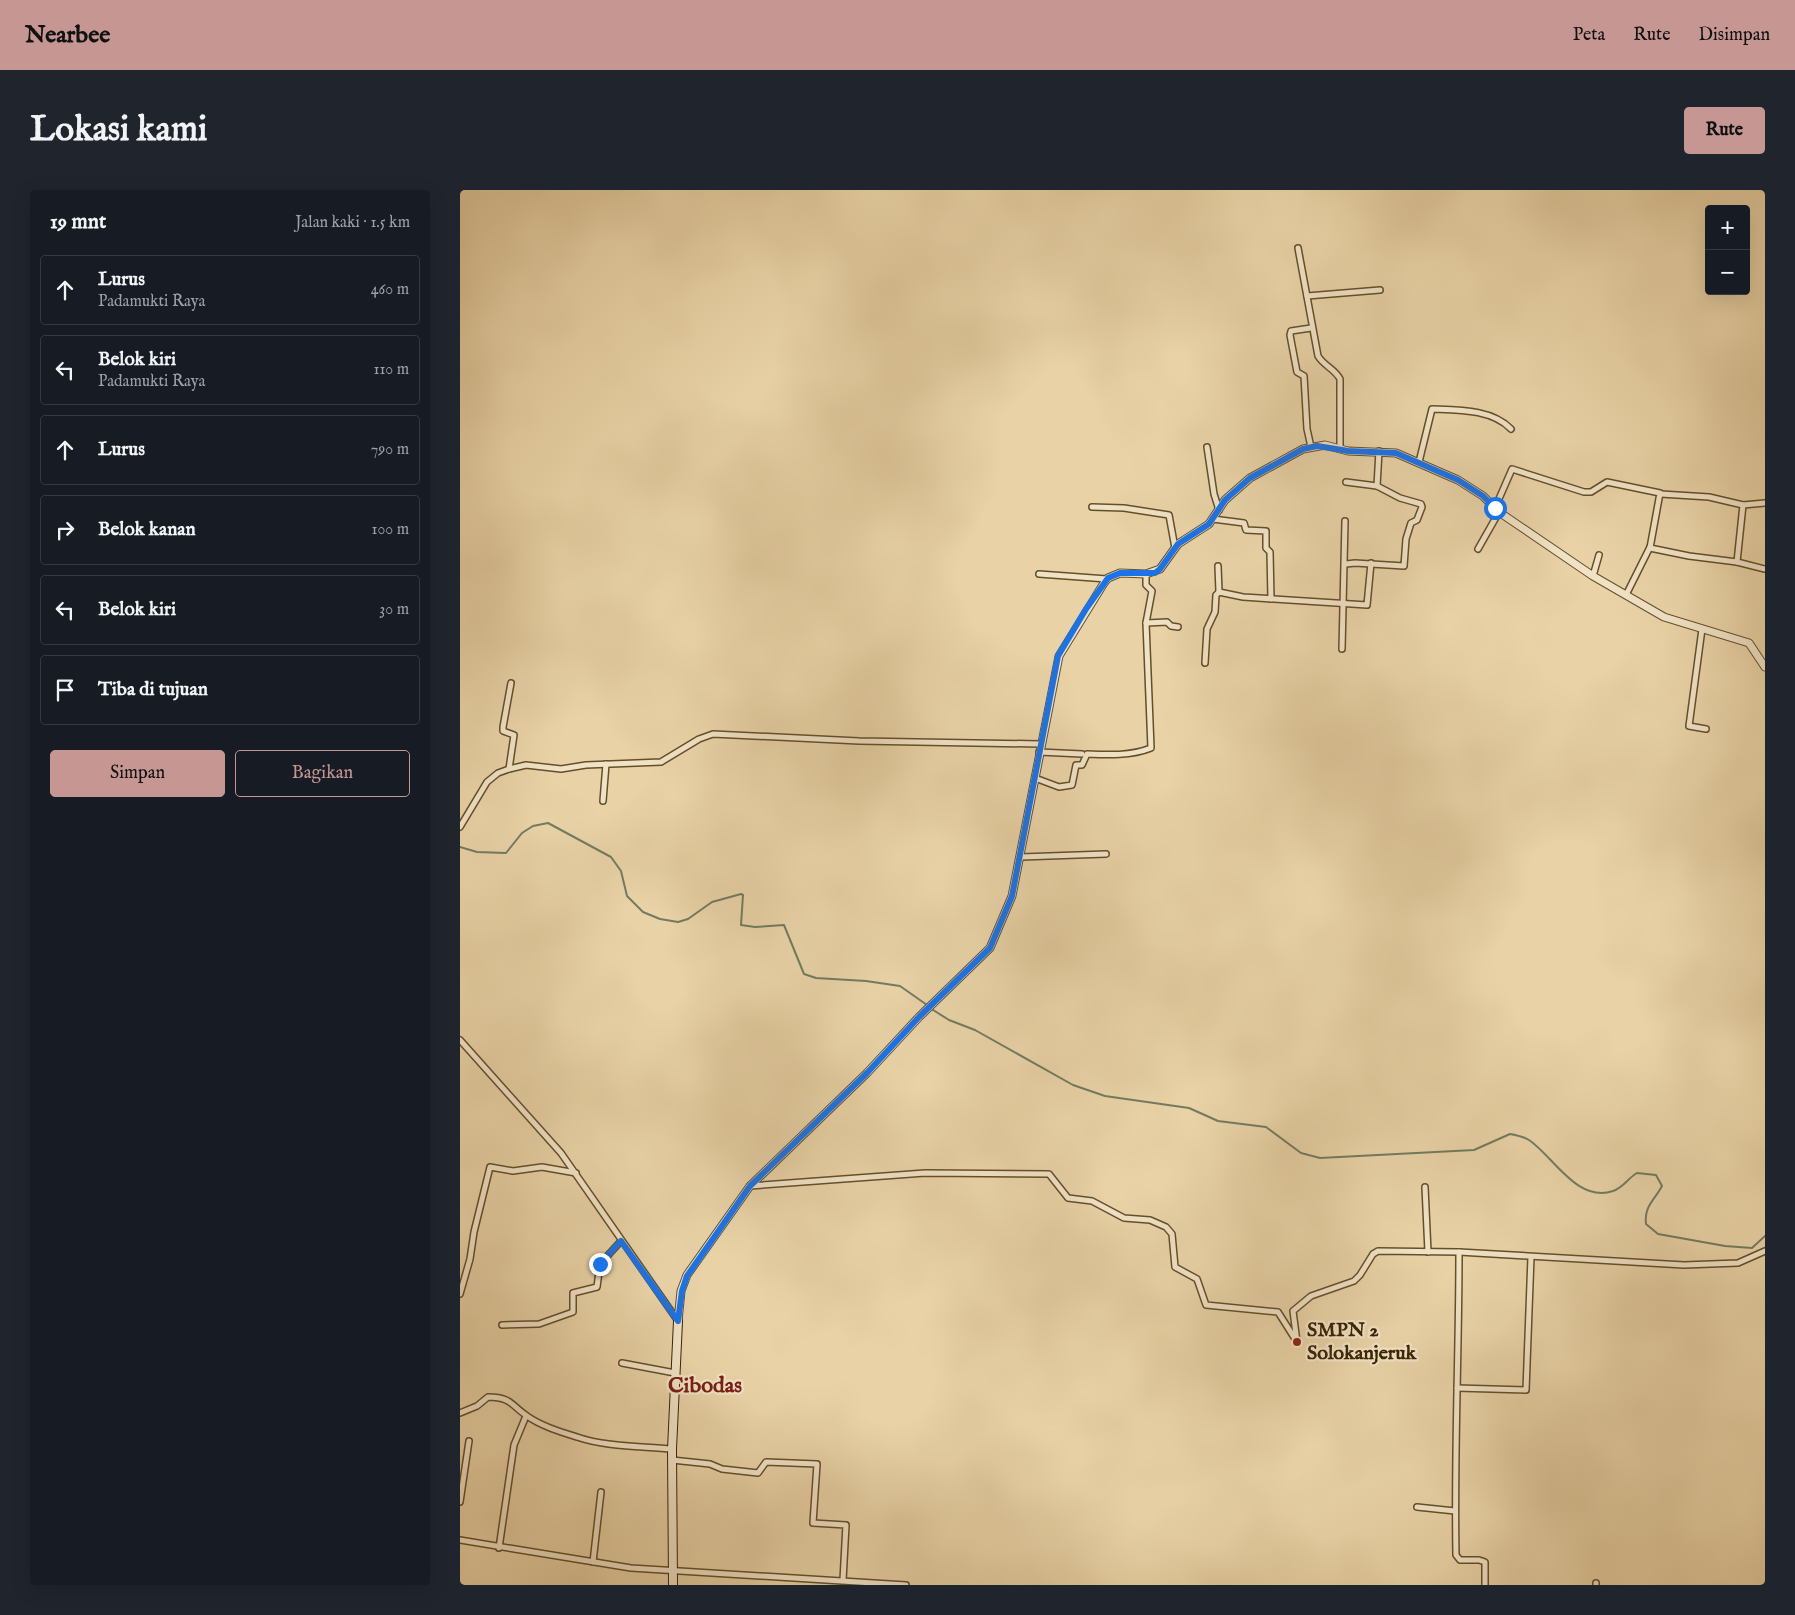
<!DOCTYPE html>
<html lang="id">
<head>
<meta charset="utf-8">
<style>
	:root { --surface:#171b24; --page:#20242c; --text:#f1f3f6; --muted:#9ea1a6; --line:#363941; --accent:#c59692 }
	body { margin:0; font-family:"IM FELL English",serif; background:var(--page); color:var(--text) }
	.controls { position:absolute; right:15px; top:15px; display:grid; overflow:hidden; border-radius:5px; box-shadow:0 5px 20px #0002 }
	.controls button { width:45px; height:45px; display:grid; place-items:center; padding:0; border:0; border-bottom:1px solid var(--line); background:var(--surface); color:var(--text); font:25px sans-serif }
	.stop { position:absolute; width:15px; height:15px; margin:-11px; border:4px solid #1a73e8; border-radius:50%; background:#fff }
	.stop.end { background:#1a73e8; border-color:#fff; box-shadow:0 1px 5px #0008 }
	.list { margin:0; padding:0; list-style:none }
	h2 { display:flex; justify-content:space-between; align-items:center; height:65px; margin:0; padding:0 20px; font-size:21px }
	h2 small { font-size:16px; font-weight:400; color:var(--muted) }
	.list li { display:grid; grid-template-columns:32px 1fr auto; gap:15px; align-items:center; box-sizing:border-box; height:70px; margin:0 10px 10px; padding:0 10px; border:1px solid var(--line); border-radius:5px }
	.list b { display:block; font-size:19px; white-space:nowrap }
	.list p { margin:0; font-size:16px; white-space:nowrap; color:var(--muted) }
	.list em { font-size:16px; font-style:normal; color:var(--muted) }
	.actions { display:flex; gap:10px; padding:15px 20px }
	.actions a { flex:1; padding:11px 0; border:1px solid var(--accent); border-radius:5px; text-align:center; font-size:18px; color:var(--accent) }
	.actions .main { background:var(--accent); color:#111 }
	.icon { flex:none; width:28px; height:28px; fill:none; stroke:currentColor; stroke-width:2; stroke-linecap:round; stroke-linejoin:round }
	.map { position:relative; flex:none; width:1305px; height:1395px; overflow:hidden; border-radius:5px }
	header { display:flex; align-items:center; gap:30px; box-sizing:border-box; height:70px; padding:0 25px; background:var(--accent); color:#111 }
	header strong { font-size:24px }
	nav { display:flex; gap:28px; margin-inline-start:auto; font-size:18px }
	.intro { display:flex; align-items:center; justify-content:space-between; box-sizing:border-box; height:120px; padding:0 30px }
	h1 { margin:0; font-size:35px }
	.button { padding:12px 22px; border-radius:5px; background:var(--accent); color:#111; font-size:18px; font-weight:700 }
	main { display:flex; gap:30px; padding:0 30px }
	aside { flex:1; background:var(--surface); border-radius:5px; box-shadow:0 5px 20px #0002 }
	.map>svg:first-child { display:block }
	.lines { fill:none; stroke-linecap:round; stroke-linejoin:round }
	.stream { stroke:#727c61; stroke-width:2 }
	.minor-casing { stroke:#644f2b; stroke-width:8 }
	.tertiary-casing { stroke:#644f2b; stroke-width:9 }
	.secondary-casing { stroke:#382302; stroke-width:10 }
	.minor { stroke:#f0e2c5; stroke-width:5 }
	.tertiary { stroke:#f0e2c5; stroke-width:7 }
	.secondary { stroke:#f0e2c5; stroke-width:8 }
	.route { stroke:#1a73e8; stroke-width:6 }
	.poi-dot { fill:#8f2418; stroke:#f0e2c5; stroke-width:2 }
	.labels { text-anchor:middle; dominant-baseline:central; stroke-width:4.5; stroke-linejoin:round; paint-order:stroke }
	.poi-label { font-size:20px; font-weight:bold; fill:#382302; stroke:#f0e2c5; text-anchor:start }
	.quarter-label { font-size:22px; font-weight:bold; fill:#7a1f14; stroke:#f0e2c5 }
</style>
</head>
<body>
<header>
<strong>Nearbee</strong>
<nav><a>Peta</a><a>Rute</a><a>Disimpan</a></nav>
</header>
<div class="intro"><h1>Lokasi kami</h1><a class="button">Rute</a></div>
<main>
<aside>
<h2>19 mnt<small>Jalan kaki · 1.5 km</small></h2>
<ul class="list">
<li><svg class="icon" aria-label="ahead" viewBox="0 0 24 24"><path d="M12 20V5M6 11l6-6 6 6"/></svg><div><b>Lurus</b><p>Padamukti Raya</p></div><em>460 m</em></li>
<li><svg class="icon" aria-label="left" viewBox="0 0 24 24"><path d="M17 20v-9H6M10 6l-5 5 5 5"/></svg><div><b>Belok kiri</b><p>Padamukti Raya</p></div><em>110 m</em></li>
<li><svg class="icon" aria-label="ahead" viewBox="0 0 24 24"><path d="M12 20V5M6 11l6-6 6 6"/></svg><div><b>Lurus</b></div><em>790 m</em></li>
<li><svg class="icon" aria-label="right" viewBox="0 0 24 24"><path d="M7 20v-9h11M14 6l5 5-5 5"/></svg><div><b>Belok kanan</b></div><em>100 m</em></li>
<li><svg class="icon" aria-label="left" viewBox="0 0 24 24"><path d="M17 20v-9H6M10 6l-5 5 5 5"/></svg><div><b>Belok kiri</b></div><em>30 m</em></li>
<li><svg class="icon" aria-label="arrive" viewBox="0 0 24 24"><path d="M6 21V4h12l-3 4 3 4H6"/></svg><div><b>Tiba di tujuan</b></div></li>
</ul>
<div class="actions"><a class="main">Simpan</a><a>Bagikan</a></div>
</aside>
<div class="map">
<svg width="1305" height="1395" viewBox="0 0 1305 1395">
	<rect width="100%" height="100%" fill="#e8d2a6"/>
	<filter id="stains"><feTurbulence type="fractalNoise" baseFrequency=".004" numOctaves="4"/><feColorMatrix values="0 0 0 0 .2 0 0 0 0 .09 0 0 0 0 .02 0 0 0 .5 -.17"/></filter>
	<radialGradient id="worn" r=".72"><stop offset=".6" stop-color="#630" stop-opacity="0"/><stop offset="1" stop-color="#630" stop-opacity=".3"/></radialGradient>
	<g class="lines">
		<!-- stream -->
		<g class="stream">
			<polyline points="0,657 17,662 46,663 62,643 73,636 88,633 151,667 161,681 167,706 183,722 200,729 218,732 228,729 252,712 281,704 283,705 281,735 295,737 324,735 344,784 356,788 406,791 440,796 467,815"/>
			<path d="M470,818L489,830L515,840L613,895L645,906L729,918L758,931L806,937L841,963L860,968L1014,960L1050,944C1056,945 1064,947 1069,950C1094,967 1117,1013 1153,1001C1164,997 1168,988 1177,983L1196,985L1202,996C1194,1011 1184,1016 1186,1034L1198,1044L1265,1056L1292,1058L1305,1046"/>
		</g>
		<!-- minor casing -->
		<g class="minor-casing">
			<g id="minor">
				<path d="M838,58L858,166C864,176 875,179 880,189V259"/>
				<polyline points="847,106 920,100"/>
				<polyline points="747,257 754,304 759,320"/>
				<polyline points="851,257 847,239 844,186 837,182 830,145 831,141 851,138"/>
				<path d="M959,272L972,219C998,220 1032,219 1051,239"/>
				<polyline points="886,292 917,296"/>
				<polyline points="1201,304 1249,307 1283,315 1277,372"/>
				<polyline points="1283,315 1305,313"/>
				<polyline points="632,317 664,318 709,325 715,358"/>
				<polyline points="1035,318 1052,279 1124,302 1131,302 1147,292 1200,303 1190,358 1229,366 1277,372 1305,379"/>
				<polyline points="753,329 784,333 786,340 806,341 806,358 810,362 811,409"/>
				<polyline points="1018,359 1039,322"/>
				<polyline points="886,374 895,373 944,376 946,349 951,333 957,330 962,317 961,314 940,308 917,296 919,261"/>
				<polyline points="758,376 759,402"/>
				<polyline points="579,384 647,389"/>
				<polyline points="1133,386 1139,365"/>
				<polyline points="1166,405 1190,357"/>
				<polyline points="686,433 707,432 711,436 718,437"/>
				<polyline points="1242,439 1229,536 1246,539"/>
				<polyline points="882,459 885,331"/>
				<polyline points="745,473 747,439 755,422 756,405 759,402 783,407 907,415 911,373"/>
				<polyline points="579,562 622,564"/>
				<polyline points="49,579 54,545 43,541 43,537 51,493"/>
				<path d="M575,588L599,597L612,595L616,575H622L627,564C648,565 671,566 691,558L686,433L692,401L686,395V384"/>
				<polyline points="143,611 146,574"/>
				<polyline points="0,637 27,592 38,583 49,579 66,575 101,579 126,575 201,572 239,549 253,544 399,551 580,554"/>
				<polyline points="561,667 646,664"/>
				<polyline points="0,850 101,963 218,1131"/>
				<polyline points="290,996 465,983 589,984 608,1008 632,1011 664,1028 690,1030 706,1037 712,1044 715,1077 737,1089 746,1115 818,1122 837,1152 833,1121 851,1106 894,1091 900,1085 913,1064 918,1061 999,1062 1224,1075 1278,1073 1305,1061"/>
				<polyline points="965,997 968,1062"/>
				<path d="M999,1062C999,1163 994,1264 996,1365L1000,1370H1019L1025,1372V1395"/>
				<polyline points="0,1104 10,1069 14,1042 30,977 53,981 82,977 116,983"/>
				<polyline points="42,1135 79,1134 113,1122 113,1103 137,1097 140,1074 161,1051"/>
				<polyline points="162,1173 215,1183"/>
				<polyline points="997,1198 1066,1200 1071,1067"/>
				<path d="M0,1223L17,1216L28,1207C51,1207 51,1215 67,1226C81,1236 101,1242 117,1247C146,1257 181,1256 212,1259"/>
				<polyline points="212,1270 250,1274 262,1279 298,1283 306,1272 357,1274 353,1333 386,1335 383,1390"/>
				<polyline points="0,1312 9,1251"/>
				<polyline points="957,1317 995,1321"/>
				<polyline points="0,1350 171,1378 446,1395"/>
				<polyline points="39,1358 54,1255 66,1226"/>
				<polyline points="133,1372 141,1302"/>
				<polyline points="1136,1395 1136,1393"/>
			</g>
		</g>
		<!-- tertiary casing -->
		<g class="tertiary-casing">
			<polyline id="tertiary" points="218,1131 221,1101 227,1085 290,996 407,883 459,827 530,758 552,706 599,466 644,393 648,388 660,383 686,384 700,379 718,354 749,334 765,310 790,288 843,259 865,255 888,261 936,263 998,290 1023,306 1039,322 1133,386 1204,427 1289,453 1305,477"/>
		</g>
		<!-- secondary casing -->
		<g class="secondary-casing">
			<polyline id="secondary" points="213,1395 212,1259 218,1131"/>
		</g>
		<!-- minor -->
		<use href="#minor" class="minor"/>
		<!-- tertiary -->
		<use href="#tertiary" class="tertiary"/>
		<!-- secondary -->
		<use href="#secondary" class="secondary"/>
	</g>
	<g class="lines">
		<!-- route -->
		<polyline class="route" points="140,1074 161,1051 218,1131 222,1101 227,1086 290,996 407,883 459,827 530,758 552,706 598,466 626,419 648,388 660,383 695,383 700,379 718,354 749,334 765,310 790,288 843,259 857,256 888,261 936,263 998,290 1023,306 1035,318"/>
	</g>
	<!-- markers -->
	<circle class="poi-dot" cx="837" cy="1152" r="5"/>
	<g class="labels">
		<!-- poi labels -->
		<g class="poi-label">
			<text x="847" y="1140">SMPN 2<tspan x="847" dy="23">Solokanjeruk</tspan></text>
		</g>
		<!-- quarter labels -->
		<g class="quarter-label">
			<text x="245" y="1196">Cibodas</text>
		</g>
	</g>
	<rect width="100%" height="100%" filter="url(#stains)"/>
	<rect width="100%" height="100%" fill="url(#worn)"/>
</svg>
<div class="controls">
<button>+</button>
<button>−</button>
</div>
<div class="stop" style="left:1035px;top:318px"></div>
<div class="stop end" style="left:140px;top:1074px"></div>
</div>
</main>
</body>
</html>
